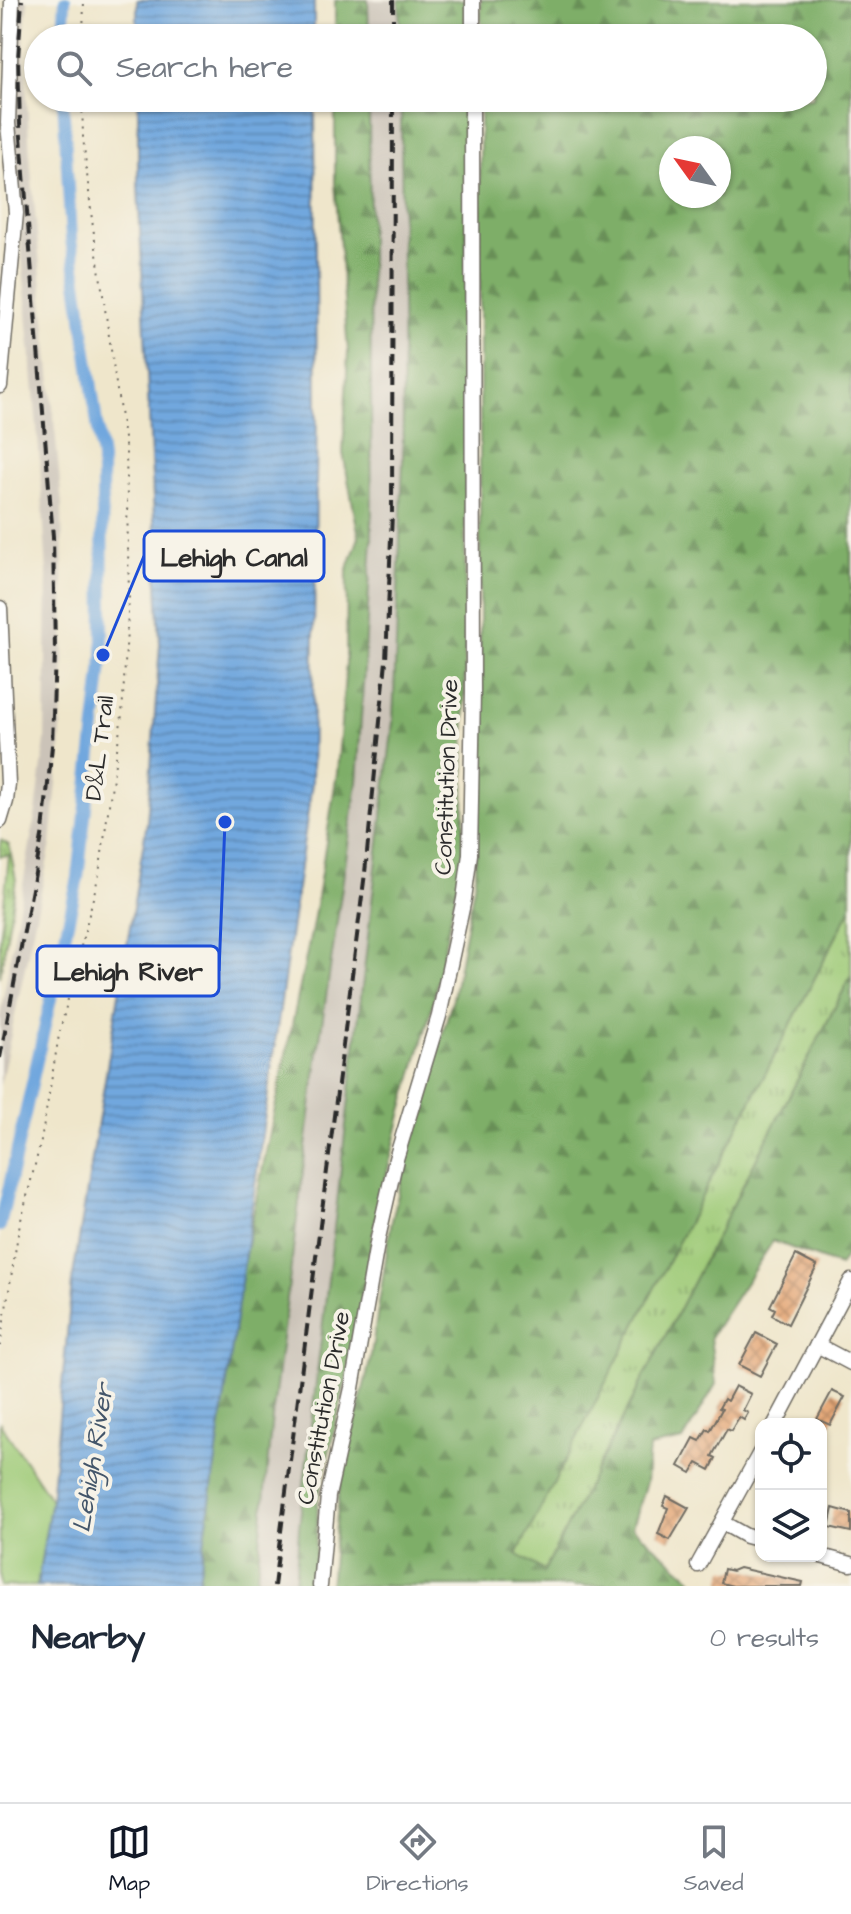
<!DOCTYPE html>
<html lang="en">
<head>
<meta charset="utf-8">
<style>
	:root { --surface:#fff; --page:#f6f6f7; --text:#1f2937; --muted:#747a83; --line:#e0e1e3; --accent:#111827 }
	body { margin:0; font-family:"Architects Daughter",sans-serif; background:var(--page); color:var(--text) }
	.controls { position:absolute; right:24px; bottom:24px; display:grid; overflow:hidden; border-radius:16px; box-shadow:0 2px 6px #0004 }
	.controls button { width:72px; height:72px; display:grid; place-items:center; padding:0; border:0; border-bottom:2px solid var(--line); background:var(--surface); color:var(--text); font:40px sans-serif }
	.compass { position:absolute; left:659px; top:136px; width:72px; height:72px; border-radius:50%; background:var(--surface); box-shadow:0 2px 6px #0004; rotate:303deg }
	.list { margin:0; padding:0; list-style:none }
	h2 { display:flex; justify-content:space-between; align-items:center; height:104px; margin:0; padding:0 32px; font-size:34px }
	h2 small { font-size:26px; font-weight:400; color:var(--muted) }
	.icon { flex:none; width:44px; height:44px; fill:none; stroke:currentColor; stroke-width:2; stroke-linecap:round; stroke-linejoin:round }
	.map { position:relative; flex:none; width:851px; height:1586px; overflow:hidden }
	.search { position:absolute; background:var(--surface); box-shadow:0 2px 6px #0004; left:24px; right:24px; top:24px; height:88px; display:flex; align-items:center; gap:20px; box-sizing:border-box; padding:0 28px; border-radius:44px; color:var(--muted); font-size:30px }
	.sheet { height:216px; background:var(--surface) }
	nav { display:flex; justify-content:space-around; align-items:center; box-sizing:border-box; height:112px; border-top:2px solid var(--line); background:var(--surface); font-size:22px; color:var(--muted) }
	nav a { display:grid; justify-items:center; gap:4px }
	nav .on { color:var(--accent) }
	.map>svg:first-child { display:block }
	.railway { fill:#cbc3b8 }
	.grass { fill:url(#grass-tufts); stroke:#647a51; stroke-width:2 }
	.forest { fill:url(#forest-firs); stroke:#546c4a; stroke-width:2; fill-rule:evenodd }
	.green { fill:#9eca77; stroke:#647a51; stroke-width:2 }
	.water { fill:url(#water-rules); stroke:#4e6984; stroke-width:2 }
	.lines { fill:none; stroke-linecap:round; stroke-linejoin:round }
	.canal { stroke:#71a7de; stroke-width:12 }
	.building { fill:url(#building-cross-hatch) }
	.minor-casing { stroke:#706c63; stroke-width:17 }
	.path { stroke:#706c63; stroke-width:2; stroke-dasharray:2 6; stroke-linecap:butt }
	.minor { stroke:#fff; stroke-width:14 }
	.rail { stroke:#2b2b2b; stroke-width:4; stroke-dasharray:12 6; stroke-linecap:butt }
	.labels { text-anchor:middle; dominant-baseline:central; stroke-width:8; stroke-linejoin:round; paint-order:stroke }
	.street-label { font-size:24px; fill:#2b2b2b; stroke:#f7f3e8 }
	.water-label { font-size:26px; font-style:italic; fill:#44566a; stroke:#f7f3e8 }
	.leader { fill:none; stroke:#1d4ed8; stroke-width:3 }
	.callout-dot { fill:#1d4ed8; stroke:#f7f3e8; stroke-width:3 }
	.callout { fill:#f7f3e8; stroke:#1d4ed8; stroke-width:3 }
	.callout-label { font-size:26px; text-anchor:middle; font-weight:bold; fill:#2b2b2b }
</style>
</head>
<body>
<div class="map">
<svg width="851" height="1586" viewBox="0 0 851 1586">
	<defs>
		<pattern id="grass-tufts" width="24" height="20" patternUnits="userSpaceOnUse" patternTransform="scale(2)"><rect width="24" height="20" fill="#9eca77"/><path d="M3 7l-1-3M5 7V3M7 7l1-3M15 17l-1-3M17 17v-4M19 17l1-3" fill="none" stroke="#81a462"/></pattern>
		<pattern id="forest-firs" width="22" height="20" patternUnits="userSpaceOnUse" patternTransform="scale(2)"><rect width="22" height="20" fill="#7eae68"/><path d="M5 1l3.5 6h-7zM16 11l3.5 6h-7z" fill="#678e56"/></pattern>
		<pattern id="water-rules" width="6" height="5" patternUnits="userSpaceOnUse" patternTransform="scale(2)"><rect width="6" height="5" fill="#71a7de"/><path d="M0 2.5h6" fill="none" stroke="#5d88b4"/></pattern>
		<pattern id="building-cross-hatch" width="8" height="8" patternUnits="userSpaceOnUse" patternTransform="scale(2)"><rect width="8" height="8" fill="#e5a777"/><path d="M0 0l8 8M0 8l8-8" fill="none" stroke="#ba8862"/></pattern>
	</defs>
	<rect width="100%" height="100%" fill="#f7f3e8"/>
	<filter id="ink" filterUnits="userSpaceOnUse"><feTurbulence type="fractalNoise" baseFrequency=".0125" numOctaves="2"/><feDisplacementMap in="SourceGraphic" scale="16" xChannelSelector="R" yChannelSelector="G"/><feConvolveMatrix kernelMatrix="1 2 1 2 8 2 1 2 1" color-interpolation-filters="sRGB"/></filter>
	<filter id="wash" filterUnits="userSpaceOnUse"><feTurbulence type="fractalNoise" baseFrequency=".006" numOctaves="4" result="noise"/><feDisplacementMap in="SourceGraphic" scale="32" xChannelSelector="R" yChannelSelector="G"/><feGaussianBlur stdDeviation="1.8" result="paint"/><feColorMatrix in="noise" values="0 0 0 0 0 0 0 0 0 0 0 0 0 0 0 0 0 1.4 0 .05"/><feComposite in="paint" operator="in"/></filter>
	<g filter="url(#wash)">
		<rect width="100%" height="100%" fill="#efe6cb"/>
		<!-- railway -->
		<g class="railway">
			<polygon points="12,0 28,0 24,37 30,158 62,505 64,660 60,751 51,844 0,1086 0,1016 37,805 45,741 47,574 40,461 9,107"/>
			<polygon points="368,0 399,0 400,38 369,38"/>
			<polygon points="369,98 401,98 403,461 393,722 299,1528 295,1586 256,1586 271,1426 317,1059 357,783 372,539"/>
		</g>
		<!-- grass -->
		<g class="grass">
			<polygon points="1,840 9,845 16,880 0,977 0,941 9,855 0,856"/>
			<polygon points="851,908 851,976 544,1572 516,1554"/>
		</g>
		<!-- forest -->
		<g class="forest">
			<polygon points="335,0 368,0 369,38 335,38"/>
			<polygon points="399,0 465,0 466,38 400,38"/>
			<path d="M481,0H851V908L517,1554L544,1571L851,976V1245L840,1266L773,1241L710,1337L716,1384L683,1440L649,1447L646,1482L632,1527L692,1579V1586H330L340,1484L370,1361L391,1225L410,1143L453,998L475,880L480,703V98H813V38H481ZM671,148H719V196H671Z"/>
			<polygon points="335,98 369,98 372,539 357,783 317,1059 271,1426 256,1586 198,1586 243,1264 313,923 337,773 346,663 347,571 359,537 343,453 348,352 335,182"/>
			<polygon points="401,98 467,98 464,853 432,1007 402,1111 375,1223 349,1368 318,1500 314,1586 295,1586 299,1528 393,722 403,461"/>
		</g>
		<!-- green -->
		<polygon class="green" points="0,1423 51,1500 37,1586 0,1586"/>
		<!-- water -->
		<g class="water">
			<rect x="137" y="0" width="177" height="38"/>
			<polygon points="138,98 315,98 317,409 312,783 198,1586 37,1586 51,1500 72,1282 147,822 160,644 138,186"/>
		</g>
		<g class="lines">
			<!-- canal -->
			<g class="canal">
				<polyline points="63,38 65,0"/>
				<polyline points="0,1226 78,878 103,655 102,459 71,239 63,98"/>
			</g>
		</g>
		<g id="blocks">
			<!-- building -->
			<g class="building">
				<polygon points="796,1255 817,1266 788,1324 772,1315 775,1309 770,1306"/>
				<polygon points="756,1333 777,1344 760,1376 739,1365"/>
				<polygon points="735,1386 751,1394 743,1410 748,1413 744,1420 739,1417 731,1431 727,1429 712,1456 716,1458 710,1470 697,1463 691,1473 679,1466 694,1438 700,1441 707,1429 710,1431 722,1409 719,1408 724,1399 727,1401"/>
				<polygon points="832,1391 845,1397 830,1425 817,1419"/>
				<polygon points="667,1496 689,1508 670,1540 658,1534 668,1508 663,1506"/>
				<polygon points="833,1508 851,1513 851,1532 829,1527"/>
				<polygon points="739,1568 803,1582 802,1586 733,1586 721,1583 724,1569 732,1571"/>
			</g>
		</g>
	</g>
	<g filter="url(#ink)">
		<use href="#blocks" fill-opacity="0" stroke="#706c63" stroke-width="2"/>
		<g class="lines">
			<!-- minor casing -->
			<g class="minor-casing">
				<g id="minor">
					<polyline points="473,38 473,0"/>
					<polyline points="0,386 16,213 8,123 12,0"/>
					<polyline points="0,608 8,784 6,801 0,821"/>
					<polyline points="817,1345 851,1363"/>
					<polyline points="775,1424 851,1281"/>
					<polyline points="723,1523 746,1536 761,1540"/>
					<polyline points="821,1556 851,1564"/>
					<polyline points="698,1565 761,1451"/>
					<polyline points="320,1586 328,1496 352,1388 378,1238 396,1159 439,1016 464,899 470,854 473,691 472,98"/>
				</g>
			</g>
			<!-- path -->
			<g class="path">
				<polyline points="83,38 84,0"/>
				<polyline points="0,1346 19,1228 41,1141 59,1035 99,874 122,715 129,596 126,452 92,220 83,137 82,98"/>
			</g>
			<!-- minor -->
			<use href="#minor" class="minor"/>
			<!-- rail -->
			<g class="rail">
				<polyline points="393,0 393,38"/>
				<polyline points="0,1058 43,831 52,746 55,651 53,537 20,124 18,58 22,0"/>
				<polyline points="274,1586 365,873 386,661 392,513 393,98"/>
			</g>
		</g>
	</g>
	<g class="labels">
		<!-- street labels -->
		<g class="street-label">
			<text transform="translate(100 748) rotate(-83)">D&amp;L Trail</text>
			<text transform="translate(447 777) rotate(-88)">Constitution Drive</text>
			<text transform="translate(324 1408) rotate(-79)">Constitution Drive</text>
		</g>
		<!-- water labels -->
		<g class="water-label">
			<text transform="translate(93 1458) rotate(-81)">Lehigh River</text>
		</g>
	</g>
	<!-- callouts -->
	<path class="leader" d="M103 655L144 556M225 822L219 971"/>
	<g class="callout-dot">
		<circle cx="103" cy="655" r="8"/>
		<circle cx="225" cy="822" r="8"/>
	</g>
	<g class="callout">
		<rect x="144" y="531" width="180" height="50" rx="8"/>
		<rect x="37" y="946" width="182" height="50" rx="8"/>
	</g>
	<g class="callout-label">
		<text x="234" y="566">Lehigh Canal</text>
		<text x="128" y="980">Lehigh River</text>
	</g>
</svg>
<div class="controls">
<button><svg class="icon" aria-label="locate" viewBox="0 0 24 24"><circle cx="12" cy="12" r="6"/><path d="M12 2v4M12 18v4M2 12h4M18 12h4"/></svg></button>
<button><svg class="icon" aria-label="layers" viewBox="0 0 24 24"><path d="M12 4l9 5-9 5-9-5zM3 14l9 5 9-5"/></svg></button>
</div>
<svg class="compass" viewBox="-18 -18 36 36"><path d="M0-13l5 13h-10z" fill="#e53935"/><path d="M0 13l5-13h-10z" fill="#747a83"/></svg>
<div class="search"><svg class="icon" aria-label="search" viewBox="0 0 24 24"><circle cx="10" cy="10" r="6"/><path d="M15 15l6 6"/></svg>Search here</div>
</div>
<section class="sheet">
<h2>Nearby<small>0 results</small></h2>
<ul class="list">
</ul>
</section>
<nav>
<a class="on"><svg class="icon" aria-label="map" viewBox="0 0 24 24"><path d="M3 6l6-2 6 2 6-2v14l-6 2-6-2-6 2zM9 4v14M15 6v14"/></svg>Map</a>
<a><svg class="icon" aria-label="directions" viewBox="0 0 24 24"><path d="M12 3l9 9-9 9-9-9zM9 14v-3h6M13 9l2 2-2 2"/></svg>Directions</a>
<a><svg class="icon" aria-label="saved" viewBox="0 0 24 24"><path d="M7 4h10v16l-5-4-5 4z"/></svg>Saved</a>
</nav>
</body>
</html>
